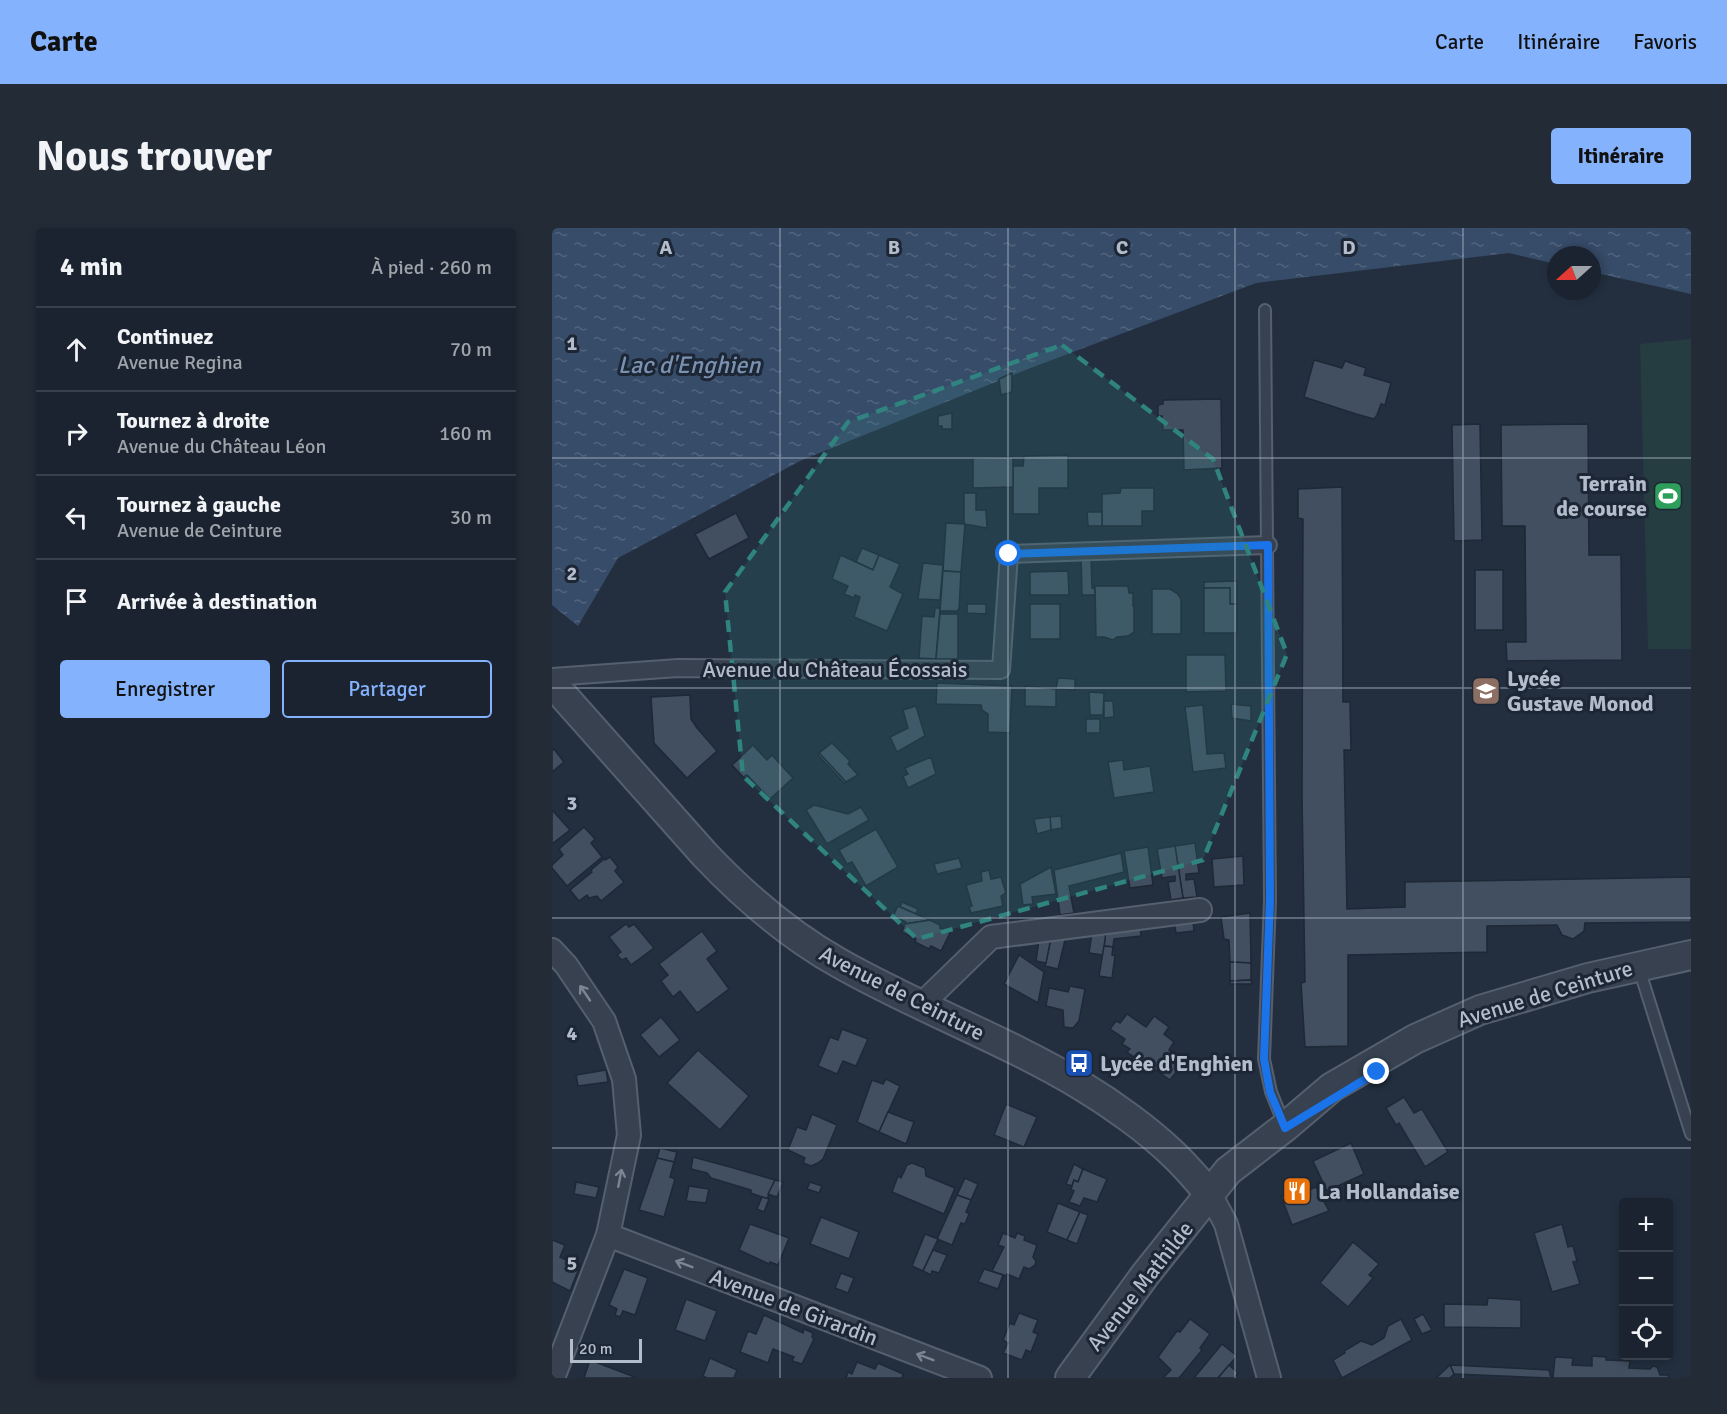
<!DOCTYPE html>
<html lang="fr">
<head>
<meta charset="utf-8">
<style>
	:root { --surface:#1a232f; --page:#232b37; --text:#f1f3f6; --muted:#9fa4aa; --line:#38404b; --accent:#85b2fc }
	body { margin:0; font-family:Signika,sans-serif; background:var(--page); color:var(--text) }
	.controls { position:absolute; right:18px; bottom:18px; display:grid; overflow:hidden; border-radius:6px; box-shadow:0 3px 9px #0003 }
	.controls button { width:54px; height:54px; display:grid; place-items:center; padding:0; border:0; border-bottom:2px solid var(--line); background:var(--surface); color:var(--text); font:30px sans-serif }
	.compass { position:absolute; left:995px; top:18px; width:54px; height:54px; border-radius:50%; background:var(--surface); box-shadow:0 3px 9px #0003; rotate:249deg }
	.scale { position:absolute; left:18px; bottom:15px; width:72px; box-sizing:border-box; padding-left:6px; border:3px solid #b3bcca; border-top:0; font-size:16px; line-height:21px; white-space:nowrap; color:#b3bcca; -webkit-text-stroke:4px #1c2634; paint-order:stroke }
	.stop { position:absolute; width:18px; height:18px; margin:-14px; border:4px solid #1a73e8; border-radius:50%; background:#fff }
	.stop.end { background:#1a73e8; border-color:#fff; box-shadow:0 2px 6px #0008 }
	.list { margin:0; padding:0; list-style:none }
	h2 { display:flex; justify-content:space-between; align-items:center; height:78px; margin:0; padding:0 24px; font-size:26px }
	h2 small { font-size:20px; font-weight:400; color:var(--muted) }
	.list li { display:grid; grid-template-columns:39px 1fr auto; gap:18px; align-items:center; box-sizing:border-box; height:84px; padding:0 24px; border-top:2px solid var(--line) }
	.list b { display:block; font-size:22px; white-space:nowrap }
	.list p { margin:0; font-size:20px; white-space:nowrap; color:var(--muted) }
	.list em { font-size:20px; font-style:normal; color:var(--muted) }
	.actions { display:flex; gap:12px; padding:18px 24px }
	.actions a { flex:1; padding:14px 0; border:2px solid var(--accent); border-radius:6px; text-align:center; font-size:21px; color:var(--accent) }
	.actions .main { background:var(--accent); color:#111 }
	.icon { flex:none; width:33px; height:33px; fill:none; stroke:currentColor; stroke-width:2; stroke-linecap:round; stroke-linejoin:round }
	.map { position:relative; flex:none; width:1139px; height:1150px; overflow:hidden; border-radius:6px }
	header { display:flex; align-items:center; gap:36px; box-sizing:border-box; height:84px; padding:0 30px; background:var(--accent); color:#111 }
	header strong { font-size:28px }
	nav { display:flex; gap:33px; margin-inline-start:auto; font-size:21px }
	.intro { display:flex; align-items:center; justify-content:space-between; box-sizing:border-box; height:144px; padding:0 36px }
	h1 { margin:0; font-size:42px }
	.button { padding:15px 27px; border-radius:6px; background:var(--accent); color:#111; font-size:21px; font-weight:700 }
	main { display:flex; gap:36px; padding:0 36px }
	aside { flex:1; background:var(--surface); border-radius:6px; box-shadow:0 3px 9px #0003 }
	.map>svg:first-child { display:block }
	.green { fill:#253d40 }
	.water { fill:url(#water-ripples) }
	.building { fill:#424f61; stroke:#1e2836; stroke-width:1.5 }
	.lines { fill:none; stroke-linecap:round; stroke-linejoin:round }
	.service-casing { stroke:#555f6d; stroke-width:14 }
	.pedestrian-casing { stroke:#555f6d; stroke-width:20 }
	.minor-casing { stroke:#555f6d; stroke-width:26 }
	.tertiary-casing { stroke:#555f6d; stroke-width:32 }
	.service { stroke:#37414f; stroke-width:10 }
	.pedestrian { stroke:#37414f; stroke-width:16 }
	.minor { stroke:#37414f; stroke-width:22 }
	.tertiary { stroke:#37414f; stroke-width:28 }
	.oneway { stroke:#7b8593 }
	.route { stroke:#1a73e8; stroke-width:8 }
	.marked { fill:#308480; fill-opacity:0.2; stroke:#308480; stroke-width:4.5; stroke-dasharray:12 8; stroke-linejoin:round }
	.grid { fill:none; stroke:#b3bcca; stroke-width:1.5; stroke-opacity:0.55 }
	.labels { text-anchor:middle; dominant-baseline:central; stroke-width:6; stroke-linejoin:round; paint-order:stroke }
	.poi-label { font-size:22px; font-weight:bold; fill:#b3bcca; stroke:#1c2634; text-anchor:start }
	.street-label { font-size:22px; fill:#b3bcca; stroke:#1c2634 }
	.water-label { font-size:24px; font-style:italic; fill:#7a91b2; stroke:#1c2634 }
	.grid-label { font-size:20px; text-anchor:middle; font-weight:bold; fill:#b3bcca; stroke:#1c2634; stroke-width:6; stroke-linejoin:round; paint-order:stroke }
</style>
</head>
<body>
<header>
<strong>Carte</strong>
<nav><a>Carte</a><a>Itinéraire</a><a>Favoris</a></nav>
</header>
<div class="intro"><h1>Nous trouver</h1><a class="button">Itinéraire</a></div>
<main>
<aside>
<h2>4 min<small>À pied · 260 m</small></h2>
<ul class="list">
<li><svg class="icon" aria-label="ahead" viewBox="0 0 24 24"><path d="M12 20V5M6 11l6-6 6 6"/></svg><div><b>Continuez</b><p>Avenue Regina</p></div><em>70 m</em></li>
<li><svg class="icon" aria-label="right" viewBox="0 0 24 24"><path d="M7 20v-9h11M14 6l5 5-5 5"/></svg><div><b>Tournez à droite</b><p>Avenue du Château Léon</p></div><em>160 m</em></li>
<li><svg class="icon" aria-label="left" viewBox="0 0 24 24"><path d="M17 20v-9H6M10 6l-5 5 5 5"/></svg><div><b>Tournez à gauche</b><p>Avenue de Ceinture</p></div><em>30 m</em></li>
<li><svg class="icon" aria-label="arrive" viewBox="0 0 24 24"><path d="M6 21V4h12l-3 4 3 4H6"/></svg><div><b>Arrivée à destination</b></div></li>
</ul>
<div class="actions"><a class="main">Enregistrer</a><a>Partager</a></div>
</aside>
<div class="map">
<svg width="1139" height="1150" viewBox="0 0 1139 1150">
	<defs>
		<pattern id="water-ripples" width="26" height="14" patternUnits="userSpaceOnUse" patternTransform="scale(1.5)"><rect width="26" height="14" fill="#374c69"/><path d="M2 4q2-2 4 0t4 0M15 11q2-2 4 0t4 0" fill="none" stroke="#52647d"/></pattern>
	</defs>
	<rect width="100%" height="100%" fill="#232f3f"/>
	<!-- green -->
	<polygon class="green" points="1139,111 1139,421 1096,421 1088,116"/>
	<!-- water -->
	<polygon class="water" points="0,0 1139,0 1139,66 1040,44 1040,27 1004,27 1004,36 957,25 704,55 476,141 250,232 66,330 26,398 0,377"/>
	<!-- building -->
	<g class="building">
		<polygon points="762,132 790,140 793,133 814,140 812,147 839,155 833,177 829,176 825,187 822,191 804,186 752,169"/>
		<polygon points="460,145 460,164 449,167 447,151"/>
		<polygon points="669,171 670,240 632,242 631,202 611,202 610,188 606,188 606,177 611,176 611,172"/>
		<polygon points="400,185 400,201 390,201 390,198 386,198 386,188"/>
		<polygon points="928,196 930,312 902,313 900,197"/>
		<polygon points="1036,196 1037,327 1069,327 1070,432 955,433 954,414 974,414 973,298 950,298 949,197"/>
		<polygon points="516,227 516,260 487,260 487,286 461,286 461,238 471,238 472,228"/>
		<polygon points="461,229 461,259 421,260 421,230"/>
		<polygon points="790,259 791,474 798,474 799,522 792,522 795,681 853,679 853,654 1139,649 1139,694 1033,695 1032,703 1021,711 1010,707 1005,697 935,698 935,724 796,727 796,818 753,819 749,755 753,754 750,567 751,291 746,290 746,261"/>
		<polygon points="569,260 602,260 602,283 590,283 590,298 550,298 550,266 568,265"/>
		<polygon points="412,265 424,265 424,282 434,282 435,300 412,296"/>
		<polygon points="535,284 550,284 550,298 536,298"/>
		<polygon points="184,285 197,310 157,331 143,306"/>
		<polygon points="394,295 413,296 409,344 391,343"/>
		<polygon points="310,320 327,327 321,342 304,334"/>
		<polygon points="327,327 348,336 338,359 351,366 335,403 302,389 308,369 303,367 302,370 292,366 296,358 280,351 288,328 291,328 321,342"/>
		<polygon points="529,327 539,327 540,360 543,361 543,367 530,367"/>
		<polygon points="371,335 391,337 388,372 366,371"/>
		<rect x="923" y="342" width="28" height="60"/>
		<polygon points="391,343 409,344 407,381 405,383 388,383"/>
		<polygon points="516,343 517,367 478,367 478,344"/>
		<polygon points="685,353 685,376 678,376 678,360 652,360 652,354"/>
		<polygon points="543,358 576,358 577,365 581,365 581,378 582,378 582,404 576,408 565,409 561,412 552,409 544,409"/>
		<polygon points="652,360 678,360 678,376 685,376 685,405 652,405"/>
		<polygon points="600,361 618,361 626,366 629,371 629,406 600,406"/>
		<polygon points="415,376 434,376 434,386 415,385"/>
		<rect x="478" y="376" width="30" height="35"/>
		<polygon points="383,380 388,380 384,431 367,430 370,388 382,389"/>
		<polygon points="388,386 406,386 406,431 384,431"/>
		<polygon points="634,427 673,427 674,463 634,464"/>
		<polygon points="506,450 523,451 523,462 504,461"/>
		<polygon points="385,455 460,458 458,505 436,504 436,486 430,482 429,477 384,476"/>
		<polygon points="473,458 504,461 504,479 473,478"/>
		<polygon points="537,464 552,465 551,487 538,487"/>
		<polygon points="138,467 139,491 145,500 165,523 135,550 102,515 99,469"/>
		<polygon points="552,473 561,473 562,489 552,490"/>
		<polygon points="679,476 699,478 699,493 680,490"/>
		<polygon points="651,477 655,526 672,525 674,540 641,544 633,479"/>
		<polygon points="364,478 373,508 345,524 338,509 356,500 351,482"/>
		<rect x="534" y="491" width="14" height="14"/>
		<polygon points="280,515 298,533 296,536 306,547 294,554 267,525"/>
		<polygon points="201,517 215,532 220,527 241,550 218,571 195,547 191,549 180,537"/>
		<polygon points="2,521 12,534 0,544 0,523"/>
		<polygon points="267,525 294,554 292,555 266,527"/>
		<polygon points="379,529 384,546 356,560 351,548 356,546 353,540"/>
		<polygon points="571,532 572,542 598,538 602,564 562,570 556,534"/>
		<polygon points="262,577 296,586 309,579 317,592 275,616 254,582"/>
		<polygon points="0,582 18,602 0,616"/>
		<polygon points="509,588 510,600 499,602 498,589"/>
		<polygon points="498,589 499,602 485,606 482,591"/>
		<polygon points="32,599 43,611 39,615 50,629 15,658 0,640 0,637 11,627 7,621"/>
		<polygon points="324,601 346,639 314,658 300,634 295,636 287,622"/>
		<polygon points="643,615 647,645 634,646 634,652 642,651 645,669 631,670 623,618"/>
		<polygon points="623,618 631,670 619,672 616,654 623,653 623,648 610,650 605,621"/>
		<polygon points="596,619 601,657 578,660 572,623"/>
		<polygon points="569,625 572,644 517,658 522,685 508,687 502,642"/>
		<polygon points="691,628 692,657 662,659 660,631"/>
		<polygon points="58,629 66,639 63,643 72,654 49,673 45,668 37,670 35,667 27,673 18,662 40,644 39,642 52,631 53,632"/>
		<polygon points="407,630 410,640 385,646 382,636"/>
		<polygon points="499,639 504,666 480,669 481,676 471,677 468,656"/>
		<polygon points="437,642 439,651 449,649 454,665 449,668 451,678 419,685 417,679 420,678 414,657 430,653 429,644"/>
		<polygon points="350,674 366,681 364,686 348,679"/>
		<polygon points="346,678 348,679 378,692 353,696 354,694 341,688"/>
		<polygon points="698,685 699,735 678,734 677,712 672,711 669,689"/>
		<polygon points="378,692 388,697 388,700 398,705 389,723 379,718 377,721 363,714 364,711 350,704 353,696"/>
		<polygon points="641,693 642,703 624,705 622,695"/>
		<polygon points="74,696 77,699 82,696 102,720 79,737 74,730 70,732 65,727 69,724 57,709"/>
		<polygon points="588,699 589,708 562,711 561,719 552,718 554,703"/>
		<polygon points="150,703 165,723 155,731 177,761 145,785 128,763 121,769 109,753 116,747 107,736"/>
		<polygon points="554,703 551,727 537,725 540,705"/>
		<polygon points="514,708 506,741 493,738 499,710"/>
		<polygon points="499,710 494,735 484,733 487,712"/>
		<polygon points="552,718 561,719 560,727 563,728 560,750 547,748"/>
		<polygon points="467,727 492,744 486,775 452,756"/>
		<polygon points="678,734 699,735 699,752 678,753"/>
		<polygon points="699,752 700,756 678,756 678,753"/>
		<polygon points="518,758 533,761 527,793 521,800 512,799 511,782 494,778 497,760 516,764"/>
		<polygon points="575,786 594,799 602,788 617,799 612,806 622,814 617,822 632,834 618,852 591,833 590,835 575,824 578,821 570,816 573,811 558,801 564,793 568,795"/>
		<polygon points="109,789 128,812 107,829 88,807"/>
		<polygon points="290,801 316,811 304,838 291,833 285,846 266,838 278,809 286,812"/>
		<polygon points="146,822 197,868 168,902 115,855"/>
		<polygon points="54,842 56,854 26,858 24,847"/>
		<polygon points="334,851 348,858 327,904 305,894 320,852 331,856"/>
		<polygon points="852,869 862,885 870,881 896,924 873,939 847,895 844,897 834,880"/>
		<polygon points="454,876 485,889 472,919 442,907"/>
		<polygon points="336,884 362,894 354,916 327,904"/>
		<polygon points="260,886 285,897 271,931 266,935 259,938 251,935 253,930 236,922 245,899 254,902"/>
		<polygon points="799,915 812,946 775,963 761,933"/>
		<polygon points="108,920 125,924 122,934 105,930"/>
		<polygon points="141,929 178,939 223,952 215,971 199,965 199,962 159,950 155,945 139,941"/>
		<polygon points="105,930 122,934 118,949 123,951 112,989 87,982"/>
		<polygon points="360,935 373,940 374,948 403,960 392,986 340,964 346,948 349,950 355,937"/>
		<polygon points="522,936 531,941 526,954 522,952 520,958 514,956"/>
		<polygon points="531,941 555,951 545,974 532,970 528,978 517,974 522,963 519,961 522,952 526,954"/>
		<polygon points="413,950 426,956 419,972 405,967"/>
		<polygon points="223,952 231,954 225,969 216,966"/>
		<polygon points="24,954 47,959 44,970 22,966"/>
		<polygon points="258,954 270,958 267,965 255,961"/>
		<polygon points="137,958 157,961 154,975 134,973"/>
		<polygon points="754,958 757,962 764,959 777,983 740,997 729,968"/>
		<polygon points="405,967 419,972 414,984 417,986 413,996 409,995 400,1017 385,1011"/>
		<polygon points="210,969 217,971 212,984 205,981"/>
		<polygon points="506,975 528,984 515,1012 495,1004"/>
		<polygon points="528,984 536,987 525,1016 515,1012"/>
		<polygon points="269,989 307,1004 297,1031 258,1016"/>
		<polygon points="198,996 237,1010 226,1037 218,1034 217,1036 187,1022"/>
		<polygon points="1010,996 1016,1019 1021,1018 1025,1033 1021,1034 1028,1056 1000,1064 982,1005"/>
		<polygon points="451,1005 463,1010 465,1005 473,1008 472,1012 485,1017 481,1029 484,1033 483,1037 477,1041 472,1039 467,1051 455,1046 454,1048 440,1043 452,1019 446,1017"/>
		<polygon points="373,1006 386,1011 371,1043 360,1038"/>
		<polygon points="0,1012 13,1017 8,1029 28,1038 18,1063 0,1054"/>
		<polygon points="801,1014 827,1036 817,1047 821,1050 796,1079 768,1055"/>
		<polygon points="381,1022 395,1027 387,1045 380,1043 379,1047 371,1043"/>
		<polygon points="72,1041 96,1050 83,1087 71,1083 68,1089 63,1087 65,1081 57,1077"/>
		<polygon points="432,1041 451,1047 446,1061 426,1054"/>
		<polygon points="289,1045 302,1050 296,1065 283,1060"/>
		<polygon points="936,1070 969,1072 969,1100 892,1099 892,1076 935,1077"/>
		<polygon points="134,1071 165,1083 153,1113 123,1102"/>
		<polygon points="467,1085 486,1092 481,1104 486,1106 479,1124 474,1122 470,1132 451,1125 456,1115 451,1112 458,1095 462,1097"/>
		<polygon points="871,1086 880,1102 870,1106 862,1091"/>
		<polygon points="212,1087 251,1105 252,1101 261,1105 260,1109 262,1111 250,1136 240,1133 242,1129 221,1121 216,1135 188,1124 196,1103 204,1106"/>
		<polygon points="638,1091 658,1106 648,1120 650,1122 627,1150 611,1150 619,1142 606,1129 625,1103 628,1104"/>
		<polygon points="849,1091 860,1112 790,1150 781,1132 793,1125 792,1123 809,1113 820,1117 832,1110 836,1098"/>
		<polygon points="670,1116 685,1128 666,1150 642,1150"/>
		<polygon points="1040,1128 1054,1129 1054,1132 1078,1133 1077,1140 1098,1141 1101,1138 1105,1139 1108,1147 1116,1147 1117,1150 1001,1150 1003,1129 1021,1130 1020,1137 1040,1138"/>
		<polygon points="158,1130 185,1142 182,1150 155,1150 151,1148"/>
		<polygon points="38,1132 85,1150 32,1150"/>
		<polygon points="305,1134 323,1141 326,1135 351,1146 350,1150 294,1150 296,1144 300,1146"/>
		<polygon points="677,1137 686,1145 682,1150 666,1150"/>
		<polygon points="898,1137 997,1142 999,1150 902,1146"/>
		<polygon points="898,1137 902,1146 898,1150 884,1150"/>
	</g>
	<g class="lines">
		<!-- service casing -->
		<g class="service-casing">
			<g id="service">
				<polyline points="713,82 718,672 712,831 719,864 732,896"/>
				<polyline points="1090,750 1139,906"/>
			</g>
		</g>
		<!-- pedestrian casing -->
		<g class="pedestrian-casing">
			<polyline id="pedestrian" points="0,449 126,440 449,442 457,326 716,317"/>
		</g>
		<!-- minor casing -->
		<g class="minor-casing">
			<g id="minor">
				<polyline points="0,722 14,737 52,793 72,851 77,907 56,1007 1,1150"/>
				<polyline points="369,777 439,709 648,682"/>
				<polyline points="658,966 674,996 717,1150"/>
				<polyline points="56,1007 428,1150"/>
			</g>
		</g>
		<!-- tertiary casing -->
		<g class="tertiary-casing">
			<g id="tertiary">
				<path d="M0,455L153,627C192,668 237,707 287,735C366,780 452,811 530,858C560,876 596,902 621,926C634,938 646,953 658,966"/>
				<polyline points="518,1150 593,1047 676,943 733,899 780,859 863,811 928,782 1036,750 1139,727"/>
			</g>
		</g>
		<!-- service -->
		<use href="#service" class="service"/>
		<!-- pedestrian -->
		<use href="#pedestrian" class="pedestrian"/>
		<!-- minor -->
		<use href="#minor" class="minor"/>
		<!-- tertiary -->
		<use href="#tertiary" class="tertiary"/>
	</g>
	<!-- one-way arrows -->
	<defs><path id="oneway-shaft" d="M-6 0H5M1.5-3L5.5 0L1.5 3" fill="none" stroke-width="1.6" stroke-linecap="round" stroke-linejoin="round" transform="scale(1.5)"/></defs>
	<g class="oneway">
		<use href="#oneway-shaft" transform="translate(33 765) rotate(-124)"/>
		<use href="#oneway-shaft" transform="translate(68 950) rotate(-79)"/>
		<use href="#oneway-shaft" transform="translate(132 1036) rotate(-159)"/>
		<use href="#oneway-shaft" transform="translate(373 1129) rotate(-159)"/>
	</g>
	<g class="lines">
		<!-- route -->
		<polyline class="route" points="457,326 716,317 718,672 712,831 718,864 733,900 825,844"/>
	</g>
	<!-- marked area -->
	<path class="marked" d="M510,117L661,231L735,426L651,632L365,711L191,548L173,364L296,194Z"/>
	<!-- grid -->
	<path class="grid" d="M228,0V1150M456,0V1150M683,0V1150M911,0V1150M0,230H1139M0,460H1139M0,690H1139M0,920H1139"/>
	<!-- icons -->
	<defs>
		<g id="stadium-square" transform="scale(1.5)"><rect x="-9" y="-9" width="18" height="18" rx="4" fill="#2e9e5b" stroke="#1c2634"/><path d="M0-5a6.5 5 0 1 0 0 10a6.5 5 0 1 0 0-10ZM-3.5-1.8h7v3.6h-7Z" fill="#fff"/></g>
		<g id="school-square" transform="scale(1.5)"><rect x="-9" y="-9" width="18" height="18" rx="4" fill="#8d6e63" stroke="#1c2634"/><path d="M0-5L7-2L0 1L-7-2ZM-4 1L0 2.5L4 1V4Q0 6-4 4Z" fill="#fff"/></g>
		<g id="bus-square" transform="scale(1.5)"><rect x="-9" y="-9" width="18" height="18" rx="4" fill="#1a4fb4" stroke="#1c2634"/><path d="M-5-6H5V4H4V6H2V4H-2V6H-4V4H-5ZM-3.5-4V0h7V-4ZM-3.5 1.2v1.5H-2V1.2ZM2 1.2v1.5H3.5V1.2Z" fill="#fff"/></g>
		<g id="restaurant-square" transform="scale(1.5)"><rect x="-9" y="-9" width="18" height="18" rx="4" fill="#e8710a" stroke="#1c2634"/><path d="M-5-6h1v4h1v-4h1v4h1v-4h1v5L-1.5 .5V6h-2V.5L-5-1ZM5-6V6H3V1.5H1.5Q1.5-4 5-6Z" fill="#fff"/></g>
	</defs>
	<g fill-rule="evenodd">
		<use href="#stadium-square" x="1116" y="268"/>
		<use href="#school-square" x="934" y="463"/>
		<use href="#bus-square" x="527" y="835"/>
		<use href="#restaurant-square" x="745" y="963"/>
	</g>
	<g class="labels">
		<!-- poi labels -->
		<g class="poi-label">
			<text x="1095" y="255" text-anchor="end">Terrain<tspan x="1095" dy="25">de course</tspan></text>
			<text x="955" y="450">Lycée<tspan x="955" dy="25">Gustave Monod</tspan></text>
			<text x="548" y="835">Lycée d'Enghien</text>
			<text x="766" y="963">La Hollandaise</text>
		</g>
		<!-- street labels -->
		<g class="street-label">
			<text x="283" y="441">Avenue du Château Écossais</text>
			<text transform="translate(350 765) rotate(27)">Avenue de Ceinture</text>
			<text transform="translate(993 766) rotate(-17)">Avenue de Ceinture</text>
			<text transform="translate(588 1058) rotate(-52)">Avenue Mathilde</text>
			<text transform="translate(242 1079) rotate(21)">Avenue de Girardin</text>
		</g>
		<!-- water labels -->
		<g class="water-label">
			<text x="137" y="137">Lac d'Enghien</text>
		</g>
	</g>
	<g class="grid-label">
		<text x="114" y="26">A</text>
		<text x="342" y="26">B</text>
		<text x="570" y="26">C</text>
		<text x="797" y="26">D</text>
		<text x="20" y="122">1</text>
		<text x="20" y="352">2</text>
		<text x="20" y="582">3</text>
		<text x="20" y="812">4</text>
		<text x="20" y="1042">5</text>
	</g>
</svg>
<div class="controls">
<button>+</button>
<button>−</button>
<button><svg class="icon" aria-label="locate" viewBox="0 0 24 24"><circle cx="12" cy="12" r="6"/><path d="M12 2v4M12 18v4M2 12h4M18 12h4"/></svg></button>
</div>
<svg class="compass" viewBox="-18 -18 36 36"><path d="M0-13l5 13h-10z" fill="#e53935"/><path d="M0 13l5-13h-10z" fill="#9fa4aa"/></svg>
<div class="scale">20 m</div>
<div class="stop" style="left:457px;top:326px"></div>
<div class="stop end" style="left:825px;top:844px"></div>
</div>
</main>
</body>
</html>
